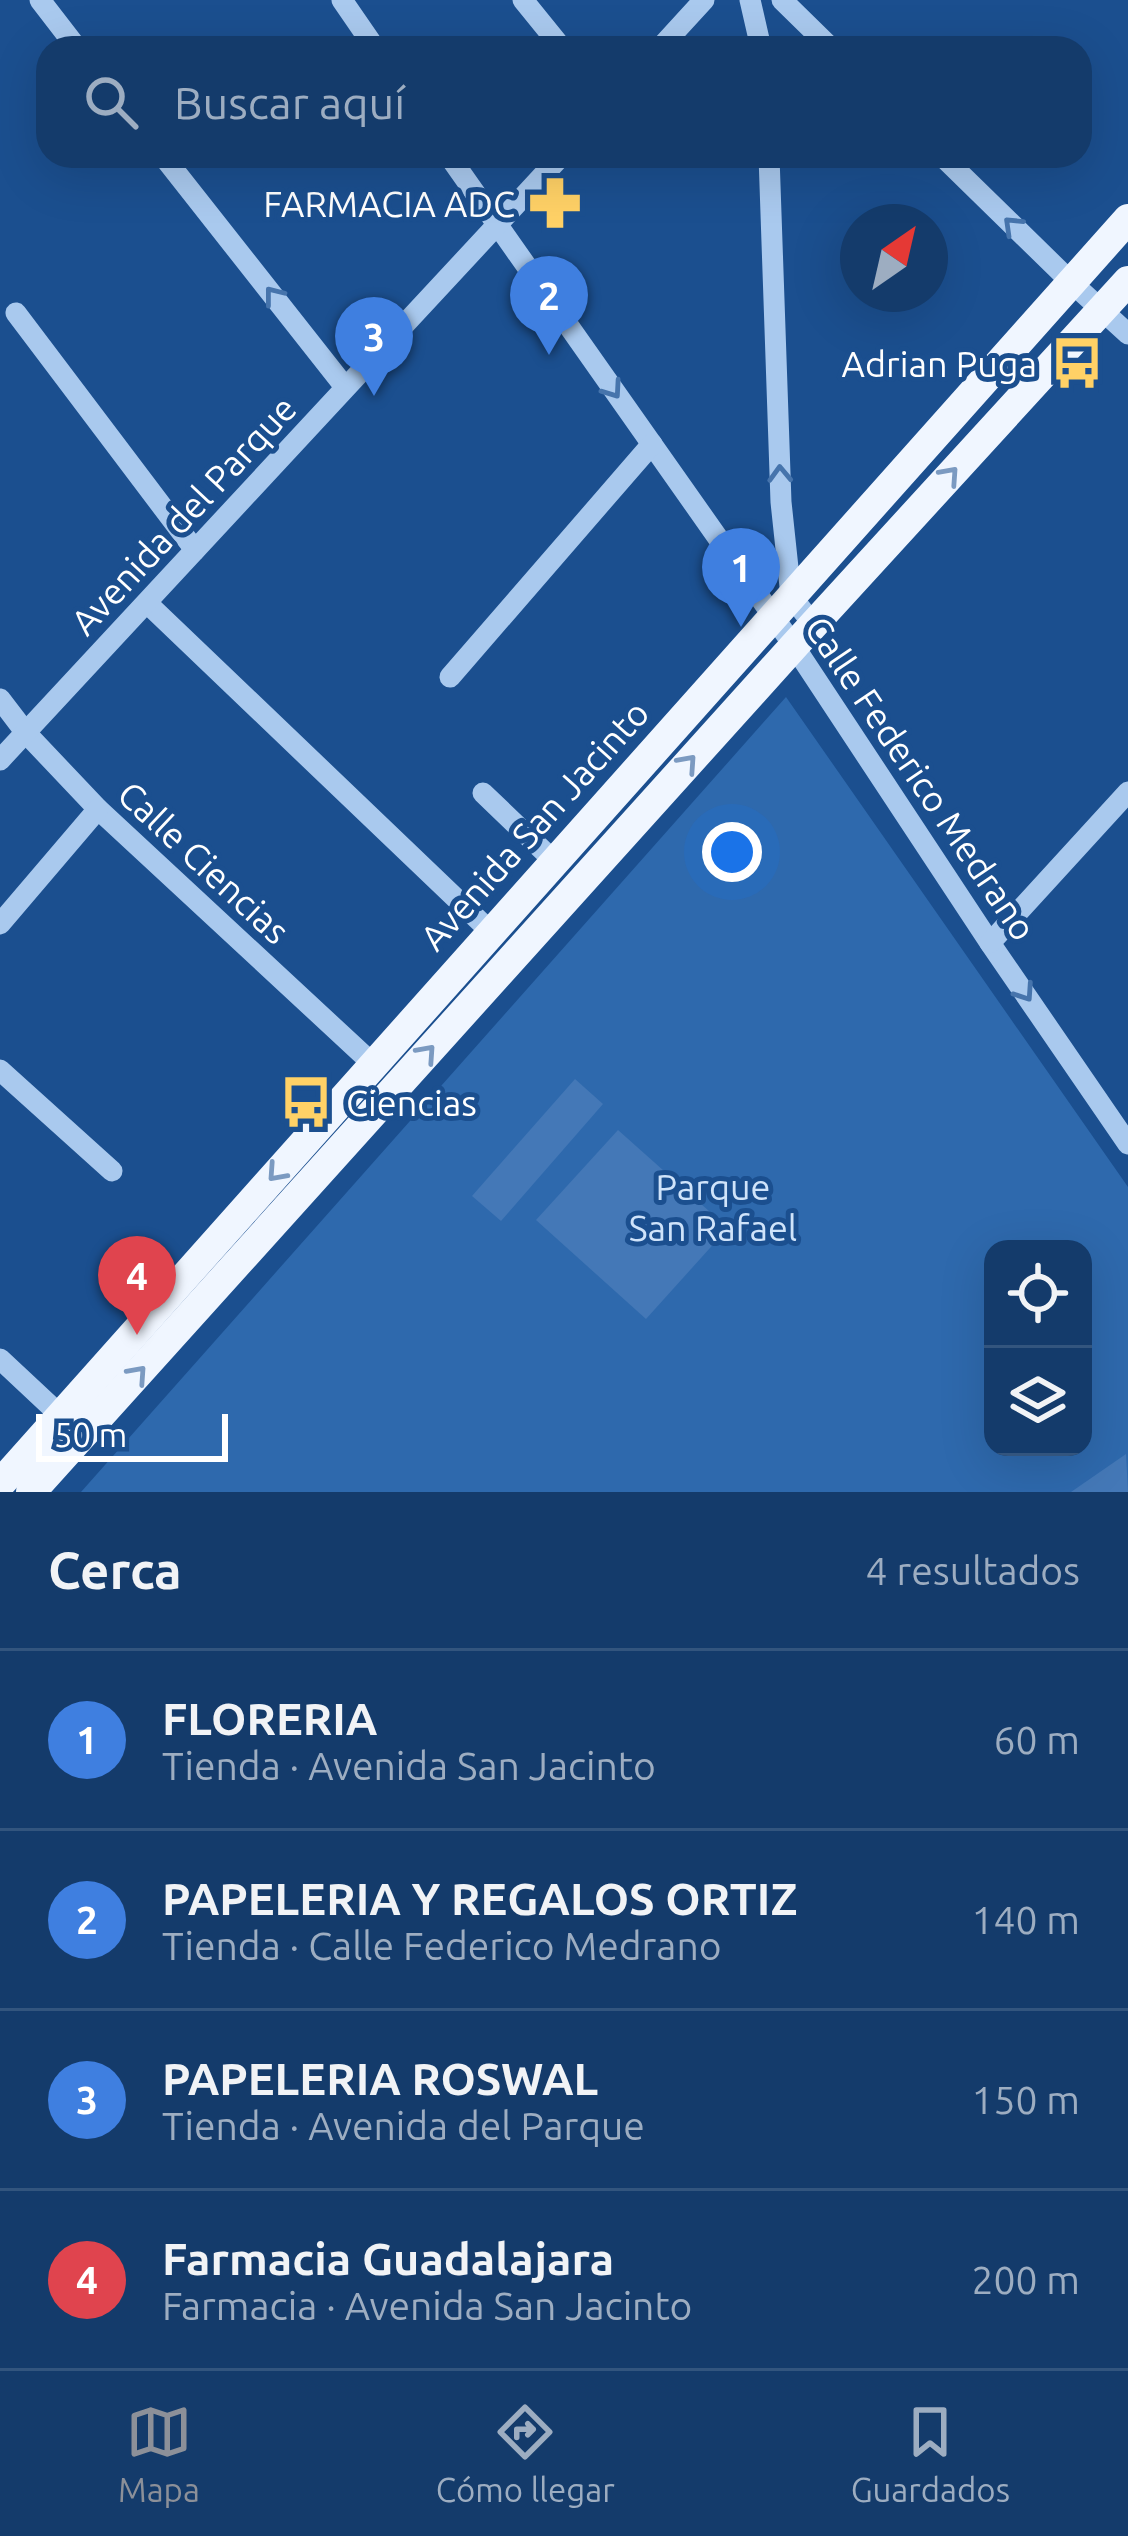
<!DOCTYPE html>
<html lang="es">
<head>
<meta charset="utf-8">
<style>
	:root { --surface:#143b6b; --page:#1d4271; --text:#f1f3f6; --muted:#9dadc1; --line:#33557e; --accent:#8c9099 }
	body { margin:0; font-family:Ubuntu,sans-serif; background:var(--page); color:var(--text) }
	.controls { position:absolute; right:36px; bottom:36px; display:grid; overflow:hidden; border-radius:24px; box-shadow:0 12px 48px #0002 }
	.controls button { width:108px; height:108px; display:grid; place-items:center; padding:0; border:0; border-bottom:3px solid var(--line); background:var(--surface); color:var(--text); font:60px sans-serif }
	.compass { position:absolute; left:840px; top:204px; width:108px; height:108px; border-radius:50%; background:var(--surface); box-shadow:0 12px 48px #0002; rotate:34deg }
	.scale { position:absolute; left:36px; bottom:30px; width:192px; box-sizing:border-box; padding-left:12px; border:6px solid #fff; border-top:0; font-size:33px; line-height:42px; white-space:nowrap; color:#fff; -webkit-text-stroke:9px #1b4f8f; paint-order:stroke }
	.you { position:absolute; left:732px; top:852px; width:42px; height:42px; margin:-30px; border:9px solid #fff; border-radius:50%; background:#1a73e8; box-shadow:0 0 0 18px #1a73e833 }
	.badge { display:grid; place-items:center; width:78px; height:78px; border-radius:50%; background:var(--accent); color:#fff; font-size:39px; font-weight:700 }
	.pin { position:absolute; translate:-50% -99px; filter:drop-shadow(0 3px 6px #0008) }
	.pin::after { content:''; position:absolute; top:63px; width:42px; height:36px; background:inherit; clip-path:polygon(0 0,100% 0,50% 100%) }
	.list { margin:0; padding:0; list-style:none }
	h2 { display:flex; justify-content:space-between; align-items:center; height:156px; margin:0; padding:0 48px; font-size:51px }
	h2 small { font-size:39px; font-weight:400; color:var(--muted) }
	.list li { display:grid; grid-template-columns:78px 1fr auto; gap:36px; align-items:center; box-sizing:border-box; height:180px; padding:0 48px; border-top:3px solid var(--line) }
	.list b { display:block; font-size:45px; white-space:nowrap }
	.list p { margin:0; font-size:39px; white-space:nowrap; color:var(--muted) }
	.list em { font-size:39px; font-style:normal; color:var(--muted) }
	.icon { flex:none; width:66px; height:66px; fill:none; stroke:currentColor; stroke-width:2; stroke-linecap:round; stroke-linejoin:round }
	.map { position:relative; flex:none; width:1128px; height:1492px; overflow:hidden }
	.search { position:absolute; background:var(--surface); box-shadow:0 12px 48px #0002; left:36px; right:36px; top:36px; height:132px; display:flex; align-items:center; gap:30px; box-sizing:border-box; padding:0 42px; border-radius:36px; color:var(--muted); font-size:45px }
	.sheet { height:876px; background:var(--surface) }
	nav { display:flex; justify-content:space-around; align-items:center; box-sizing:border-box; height:168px; border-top:3px solid var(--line); background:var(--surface); font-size:33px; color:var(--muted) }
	nav a { display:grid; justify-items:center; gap:6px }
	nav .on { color:var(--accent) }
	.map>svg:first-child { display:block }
	.green { fill:#2e69ad; fill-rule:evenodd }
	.building { fill:#4478b7 }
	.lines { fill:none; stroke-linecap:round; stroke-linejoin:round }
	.minor { stroke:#a9c9ee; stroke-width:21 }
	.major { stroke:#f0f6ff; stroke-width:30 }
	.oneway { stroke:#4674ac }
	.oneway2 { stroke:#7b9ac1 }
	.labels { text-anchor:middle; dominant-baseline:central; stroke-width:10; stroke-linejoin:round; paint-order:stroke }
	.poi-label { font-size:36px; fill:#fff; stroke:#1b4f8f; text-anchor:end }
	.street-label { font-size:36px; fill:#fff; stroke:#1b4f8f }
	.park-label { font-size:36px; fill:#cfe3fa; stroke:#1b4f8f }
</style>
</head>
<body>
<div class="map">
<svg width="1128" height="1492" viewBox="0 0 1128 1492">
	<rect width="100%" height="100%" fill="#1b4f8f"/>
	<!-- green -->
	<path class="green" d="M786,697L1128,1187V1492H81ZM993,1249H1083V1447H993Z"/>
	<!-- building -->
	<g class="building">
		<polygon points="575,1079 603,1104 501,1221 472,1196"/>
		<polygon points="618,1130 728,1228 646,1319 536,1220"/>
		<polygon points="1126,1454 1128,1492 1071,1492"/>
	</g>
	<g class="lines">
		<!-- minor -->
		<g class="minor">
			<polyline points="40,0 77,48"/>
			<polyline points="342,0 375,48"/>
			<polyline points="523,0 562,48"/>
			<polyline points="750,0 761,48"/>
			<polyline points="782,0 831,48"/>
			<polyline points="660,48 704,0"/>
			<polyline points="163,156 345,387"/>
			<polyline points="449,156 794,646 990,943 1128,1144"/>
			<polyline points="769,156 781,502 791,596 813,624"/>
			<polyline points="942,156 1071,282 1128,334"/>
			<polyline points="16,313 195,550"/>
			<polyline points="147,603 491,932"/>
			<polyline points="450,677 652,444"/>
			<polyline points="0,699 26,733 98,809 373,1064"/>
			<polyline points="0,760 561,156"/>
			<polyline points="483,793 554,861"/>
			<polyline points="0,924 98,809"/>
			<polyline points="990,943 1128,792"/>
			<polyline points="0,1070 112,1171"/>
			<polyline points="0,1359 60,1415"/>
		</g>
		<!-- major -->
		<g class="major">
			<polyline points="0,1484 1128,219"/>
			<polyline points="31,1492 794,646 1128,281"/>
		</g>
	</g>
	<!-- one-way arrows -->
	<defs><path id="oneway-chevron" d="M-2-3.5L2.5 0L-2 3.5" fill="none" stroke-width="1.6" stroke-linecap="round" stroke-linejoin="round" transform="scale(3)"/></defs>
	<g class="oneway">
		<use href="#oneway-chevron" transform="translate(1012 225) rotate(-136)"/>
		<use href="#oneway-chevron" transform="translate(273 295) rotate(-128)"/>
		<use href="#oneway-chevron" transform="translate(613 390) rotate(55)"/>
		<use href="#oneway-chevron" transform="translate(780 474) rotate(-92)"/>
		<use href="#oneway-chevron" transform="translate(1025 993) rotate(56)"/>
	</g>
	<g class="oneway2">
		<use href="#oneway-chevron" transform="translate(950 475) rotate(-48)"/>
		<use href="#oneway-chevron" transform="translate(688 763) rotate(-48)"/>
		<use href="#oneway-chevron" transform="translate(427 1053) rotate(-48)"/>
		<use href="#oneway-chevron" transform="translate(276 1173) rotate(132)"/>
		<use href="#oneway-chevron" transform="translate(138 1374) rotate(-48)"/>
	</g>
	<!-- icons -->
	<defs>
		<g id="pharmacy-bare" transform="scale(4.14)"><path d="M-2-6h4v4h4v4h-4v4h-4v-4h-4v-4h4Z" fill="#ffd166" stroke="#1b4f8f" stroke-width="2.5" paint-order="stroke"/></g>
		<g id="bus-bare" transform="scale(4.14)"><path d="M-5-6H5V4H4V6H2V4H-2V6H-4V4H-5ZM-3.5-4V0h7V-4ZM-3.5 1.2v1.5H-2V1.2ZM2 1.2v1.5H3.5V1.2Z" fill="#ffd166" stroke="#1b4f8f" stroke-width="2.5" paint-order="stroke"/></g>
	</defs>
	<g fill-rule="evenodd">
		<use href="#pharmacy-bare" x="555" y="203"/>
		<use href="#bus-bare" x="1077" y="363"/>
		<use href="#bus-bare" x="306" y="1102"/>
	</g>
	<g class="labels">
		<!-- poi labels -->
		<g class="poi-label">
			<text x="515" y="203">FARMACIA ADC</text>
			<text x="1037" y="363">Adrian Puga</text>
			<text x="346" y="1102" text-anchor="start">Ciencias</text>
		</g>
		<!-- street labels -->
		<g class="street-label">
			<text transform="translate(183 515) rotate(-47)">Avenida del Parque</text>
			<text transform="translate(921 778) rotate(56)">Calle Federico Medrano</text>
			<text transform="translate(534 825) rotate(-48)">Avenida San Jacinto</text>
			<text transform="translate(204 862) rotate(43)">Calle Ciencias</text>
		</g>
		<!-- park labels -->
		<g class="park-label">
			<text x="713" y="1186">Parque<tspan x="713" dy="41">San Rafael</tspan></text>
		</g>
	</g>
</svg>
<div class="controls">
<button><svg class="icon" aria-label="locate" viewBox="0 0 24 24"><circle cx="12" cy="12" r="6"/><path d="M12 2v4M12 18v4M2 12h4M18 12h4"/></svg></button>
<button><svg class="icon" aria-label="layers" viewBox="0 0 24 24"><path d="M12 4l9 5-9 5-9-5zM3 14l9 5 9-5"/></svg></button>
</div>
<svg class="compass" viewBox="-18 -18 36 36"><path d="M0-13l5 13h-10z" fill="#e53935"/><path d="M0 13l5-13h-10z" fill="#9dadc1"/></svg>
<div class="scale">50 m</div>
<div class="you"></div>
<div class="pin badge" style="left:741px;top:627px;background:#3f7fe0">1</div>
<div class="pin badge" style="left:549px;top:355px;background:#3f7fe0">2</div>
<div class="pin badge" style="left:374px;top:396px;background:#3f7fe0">3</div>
<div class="pin badge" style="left:137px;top:1335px;background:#e0444e">4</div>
<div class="search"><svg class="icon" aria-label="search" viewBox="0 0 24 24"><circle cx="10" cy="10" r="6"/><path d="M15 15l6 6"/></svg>Buscar aquí</div>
</div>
<section class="sheet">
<h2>Cerca<small>4 resultados</small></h2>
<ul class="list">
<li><span class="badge" style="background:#3f7fe0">1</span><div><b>FLORERIA</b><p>Tienda · Avenida San Jacinto</p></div><em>60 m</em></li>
<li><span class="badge" style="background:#3f7fe0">2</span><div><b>PAPELERIA Y REGALOS ORTIZ</b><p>Tienda · Calle Federico Medrano</p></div><em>140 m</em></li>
<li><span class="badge" style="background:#3f7fe0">3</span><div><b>PAPELERIA ROSWAL</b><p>Tienda · Avenida del Parque</p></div><em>150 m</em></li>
<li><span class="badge" style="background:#e0444e">4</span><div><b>Farmacia Guadalajara</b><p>Farmacia · Avenida San Jacinto</p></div><em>200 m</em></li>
</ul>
</section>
<nav>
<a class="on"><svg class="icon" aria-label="map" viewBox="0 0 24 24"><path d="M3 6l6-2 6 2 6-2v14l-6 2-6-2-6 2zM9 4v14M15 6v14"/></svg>Mapa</a>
<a><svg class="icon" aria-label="directions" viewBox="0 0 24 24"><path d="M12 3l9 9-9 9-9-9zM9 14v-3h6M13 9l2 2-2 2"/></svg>Cómo llegar</a>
<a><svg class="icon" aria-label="saved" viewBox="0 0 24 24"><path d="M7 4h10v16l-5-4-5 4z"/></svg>Guardados</a>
</nav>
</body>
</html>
